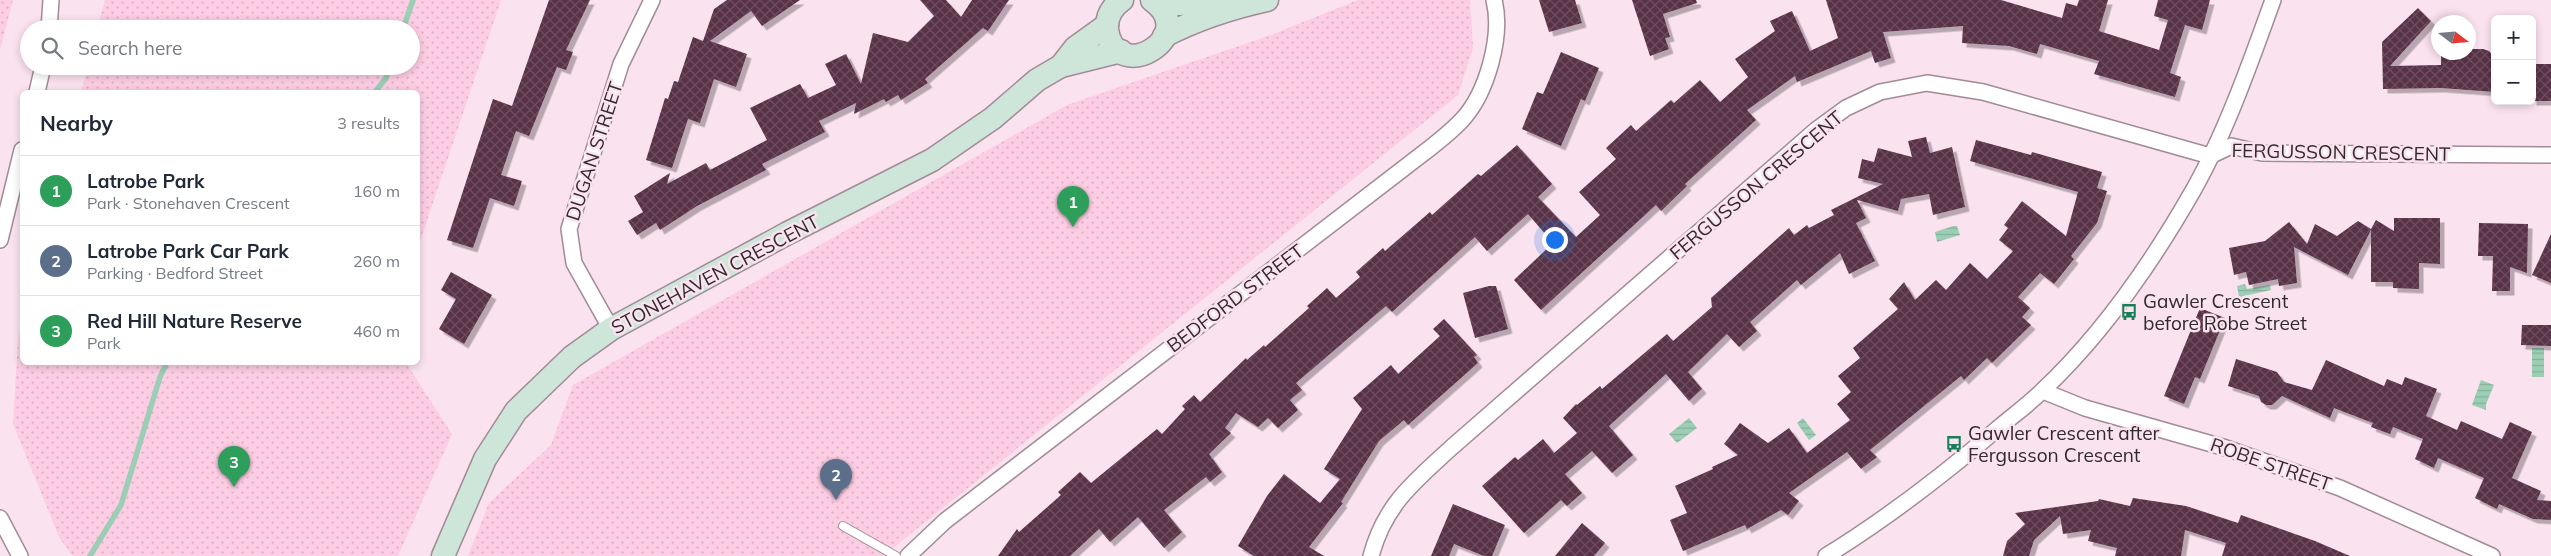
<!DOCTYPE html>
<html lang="en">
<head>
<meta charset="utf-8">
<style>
	:root { --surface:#fff; --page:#f2f2f3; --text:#1f2937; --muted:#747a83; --line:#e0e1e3; --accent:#167e58 }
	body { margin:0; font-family:Mulish,sans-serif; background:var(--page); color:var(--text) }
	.controls { position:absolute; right:15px; top:15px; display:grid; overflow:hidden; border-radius:8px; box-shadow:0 2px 8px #0003 }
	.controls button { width:45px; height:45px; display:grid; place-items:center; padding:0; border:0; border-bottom:1px solid var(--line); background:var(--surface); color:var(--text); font:25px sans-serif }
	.compass { position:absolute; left:2431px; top:15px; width:45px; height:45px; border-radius:50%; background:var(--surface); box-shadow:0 2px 8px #0003; rotate:106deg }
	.you { position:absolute; left:1554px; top:239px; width:18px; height:18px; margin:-12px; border:4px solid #fff; border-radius:50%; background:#1a73e8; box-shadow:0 0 0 8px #1a73e833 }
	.badge { display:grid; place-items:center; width:32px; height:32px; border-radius:50%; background:var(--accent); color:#fff; font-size:16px; font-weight:700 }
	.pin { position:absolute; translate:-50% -41px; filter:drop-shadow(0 1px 2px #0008) }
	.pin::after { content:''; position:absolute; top:26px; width:18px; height:15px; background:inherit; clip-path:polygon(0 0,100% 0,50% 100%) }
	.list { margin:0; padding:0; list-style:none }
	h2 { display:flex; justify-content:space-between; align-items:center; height:65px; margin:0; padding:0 20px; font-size:21px }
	h2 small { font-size:16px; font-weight:400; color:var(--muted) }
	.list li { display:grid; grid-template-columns:32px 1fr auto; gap:15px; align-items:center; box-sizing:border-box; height:70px; padding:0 20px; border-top:1px solid var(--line) }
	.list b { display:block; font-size:19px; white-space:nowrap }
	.list p { margin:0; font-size:16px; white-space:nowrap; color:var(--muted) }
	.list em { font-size:16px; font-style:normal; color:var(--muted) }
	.icon { flex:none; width:28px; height:28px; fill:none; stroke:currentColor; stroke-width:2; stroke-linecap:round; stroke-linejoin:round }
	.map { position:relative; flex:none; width:2551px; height:556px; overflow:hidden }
	.search { position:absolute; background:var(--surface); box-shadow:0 2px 8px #0003; left:20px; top:20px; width:400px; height:55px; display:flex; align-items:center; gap:12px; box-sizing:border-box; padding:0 18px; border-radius:28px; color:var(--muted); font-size:19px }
	.panel { position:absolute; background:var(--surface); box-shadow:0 2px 8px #0003; left:20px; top:90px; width:400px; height:275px; border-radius:8px }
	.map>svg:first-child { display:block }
	.park { fill:url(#park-dots) }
	.water { fill:url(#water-rules) }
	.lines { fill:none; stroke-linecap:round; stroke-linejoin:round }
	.stream { stroke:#9bceb4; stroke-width:5.5 }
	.building { fill:url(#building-cross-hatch); filter:url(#shadow) }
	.service-casing { stroke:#a18b96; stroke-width:10 }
	.minor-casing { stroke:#a18b96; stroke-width:18 }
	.secondary-casing { stroke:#a18b96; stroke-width:25 }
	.service { stroke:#fff; stroke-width:8 }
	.minor { stroke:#fff; stroke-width:15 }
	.secondary { stroke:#cee5da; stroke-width:22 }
	.labels { text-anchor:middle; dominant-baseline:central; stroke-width:5; stroke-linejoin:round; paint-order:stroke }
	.street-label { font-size:19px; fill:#32292d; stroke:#fae2ee }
	.poi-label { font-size:19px; fill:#32292d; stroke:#fae2ee; text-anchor:start }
</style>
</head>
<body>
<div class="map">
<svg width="2551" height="556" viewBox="0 0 2551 556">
	<defs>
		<pattern id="park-dots" width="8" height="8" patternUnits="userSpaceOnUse" patternTransform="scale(1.25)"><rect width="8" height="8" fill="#fdcde4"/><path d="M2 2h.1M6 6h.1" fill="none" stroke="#d9b0c4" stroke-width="1.8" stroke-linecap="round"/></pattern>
		<pattern id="water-rules" width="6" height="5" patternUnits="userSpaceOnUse" patternTransform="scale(1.25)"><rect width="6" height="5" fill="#9bceb4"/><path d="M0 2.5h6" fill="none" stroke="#86b19b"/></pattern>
		<pattern id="building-cross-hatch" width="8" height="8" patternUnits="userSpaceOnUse" patternTransform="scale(1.25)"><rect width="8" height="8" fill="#593146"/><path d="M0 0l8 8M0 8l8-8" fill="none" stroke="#6e4d5e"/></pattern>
		<filter id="shadow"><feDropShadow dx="4.5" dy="4.5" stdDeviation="0" flood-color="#0004"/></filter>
	</defs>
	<rect width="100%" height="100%" fill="#fae2ee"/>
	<!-- park -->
	<g class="park">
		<polygon points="0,0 13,0 0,50"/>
		<polygon points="105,0 501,0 418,247 418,92 81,92 88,66 411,66 411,29 97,29"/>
		<polygon points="1358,0 1470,0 1473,48 1458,95 883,556 468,556 489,503 551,445 573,385 1067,105 1268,36"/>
		<polygon points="22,324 22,362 406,363 452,434 398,556 73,556 60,539 13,424 18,340"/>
	</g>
	<!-- water -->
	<g class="water">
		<polygon points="1953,226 1957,226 1960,235 1937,242 1935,232"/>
		<polygon points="2245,284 2247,289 2270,285 2271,290 2239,297 2237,286"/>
		<rect x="2532" y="348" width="12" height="29"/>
		<polygon points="2481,380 2494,385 2486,404 2486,410 2472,405"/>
		<polygon points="1689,418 1697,428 1677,443 1669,434"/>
		<polygon points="1803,418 1816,435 1809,440 1797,423"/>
	</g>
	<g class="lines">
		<!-- stream -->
		<g class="stream">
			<polyline points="403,29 413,0"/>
			<polyline points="375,92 386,78 390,66"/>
			<polyline points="90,556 121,505 160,377 167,362"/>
		</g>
	</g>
	<!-- building -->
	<g class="building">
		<polygon points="549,0 590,0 566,50 573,52 566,70 557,67 529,136 516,131 501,175 522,181 514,206 490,198 473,248 447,240 493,99 512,106"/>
		<polygon points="727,0 800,0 762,26 751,11 710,41 747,54 736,87 714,79 700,123 688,119 672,168 646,160 665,98 668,99 674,81 678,82 693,37 703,41 714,9"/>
		<polygon points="920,0 946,0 961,17 972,0 1009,0 988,31 983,28 925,79 928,83 901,100 898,95 886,102 884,99 854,114 856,103 819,121 825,132 762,164 766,170 697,206 660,230 656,223 637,235 628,221 643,212 634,196 670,173 667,184 706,163 710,170 767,140 750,108 800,84 808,98 836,85 825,64 846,54 861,84 873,33 908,42 934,16"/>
		<polygon points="1539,0 1575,0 1582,23 1549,32"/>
		<polygon points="1632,0 1696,0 1697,3 1663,14 1670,37 1665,38 1669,49 1650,56"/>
		<polygon points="1826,0 2001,0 2062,18 2066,3 2077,6 2079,0 2108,0 2099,31 2159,50 2168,20 2154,16 2158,0 2210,0 2202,30 2185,25 2170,73 2181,77 2175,97 2094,74 2099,61 2040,44 2037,54 2009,46 1962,43 1963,26 1883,32 1891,58 1875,63 1871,51 1797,82 1795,76 1747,110 1756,120 1685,184 1687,186 1661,211 1656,205 1541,310 1514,280 1553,243 1528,214 1487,251 1475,237 1392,312 1386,306 1296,383 1302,390 1290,400 1298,410 1278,428 1268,418 1258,427 1236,413 1225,428 1231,433 1209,454 1222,472 1210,482 1206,477 1164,510 1182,532 1164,548 1138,517 1110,542 1099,529 1070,556 998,556 1017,529 1019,532 1061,495 1058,492 1080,472 1091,483 1157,429 1162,434 1185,409 1182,406 1194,395 1200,402 1246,358 1247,360 1264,345 1265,347 1309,308 1307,306 1327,288 1336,298 1360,277 1356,272 1383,248 1385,251 1430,212 1432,215 1478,174 1481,176 1517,145 1552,184 1538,197 1576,237 1600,215 1579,192 1616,159 1606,148 1631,125 1636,131 1671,100 1674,103 1700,80 1720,102 1748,77 1735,59 1775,31 1770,21 1792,11 1810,51 1838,38"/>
		<polygon points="2418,8 2431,21 2390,66 2441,65 2441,52 2468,52 2468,49 2483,49 2489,51 2495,58 2495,92 2441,88 2383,89 2382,42"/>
		<polygon points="1561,52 1599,68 1585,101 1581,99 1561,146 1522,129 1537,92 1543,94"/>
		<rect x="2532" y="64" width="19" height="37"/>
		<polygon points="1926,137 1930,153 1952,147 1965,207 1933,215 1929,194 1901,199 1898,211 1857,200 1866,218 1856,223 1875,261 1849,274 1840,253 1801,285 1797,280 1750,322 1757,331 1739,347 1727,334 1688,372 1702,389 1689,401 1666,374 1609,426 1633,455 1612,473 1592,451 1565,474 1582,493 1567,506 1561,500 1524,533 1482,486 1515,457 1518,460 1543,439 1554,453 1577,433 1563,418 1576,404 1577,405 1600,386 1602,389 1667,334 1673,341 1712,307 1711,298 1789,228 1794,235 1807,225 1809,228 1834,215 1831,210 1883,184 1858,178 1862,159 1874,162 1878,148 1912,157 1908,141"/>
		<polygon points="1976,140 2031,155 2032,152 2102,172 2097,188 2107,191 2097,223 2071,256 2074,259 2054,284 2040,273 2018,297 2030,308 2022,317 2031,325 1992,363 1987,358 1964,380 1961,376 1870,450 1877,457 1861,469 1847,452 1789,493 1799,501 1788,515 1781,510 1747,529 1745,525 1683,551 1670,520 1687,513 1675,486 1713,469 1712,467 1738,455 1724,444 1740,423 1768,443 1789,428 1807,453 1850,420 1837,404 1851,392 1838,376 1860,358 1853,348 1898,309 1889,299 1904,282 1915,300 1936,280 1946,290 1970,263 1987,279 2013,251 1999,240 2008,228 2004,225 2022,201 2066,236 2078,192 1970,161"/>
		<polygon points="2394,218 2440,218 2440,264 2419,263 2419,289 2393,288 2393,282 2371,282 2371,230 2348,275 2294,247 2297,283 2279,286 2278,279 2249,285 2246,272 2234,275 2229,248 2265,241 2289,222 2307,244 2315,224 2337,236 2358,221 2371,229 2376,220 2394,231"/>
		<polygon points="2479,223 2528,224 2527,273 2510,267 2510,291 2492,291 2493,256 2478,256"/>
		<polygon points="2551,234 2551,283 2532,275"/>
		<polygon points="451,272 492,295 464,344 439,329 456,299 441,290"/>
		<polygon points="1489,286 1496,286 1508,329 1475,338 1463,293"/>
		<polygon points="2200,308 2225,318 2200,379 2195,377 2184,404 2164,396"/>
		<polygon points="1444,319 1477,355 1474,357 1478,363 1408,425 1404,420 1379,441 1341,502 1343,503 1309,547 1324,556 1254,556 1238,546 1267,496 1284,474 1320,503 1340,479 1324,469 1362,409 1353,398 1391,365 1398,374 1440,336 1433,329"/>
		<polygon points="2522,325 2551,325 2551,346 2521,345"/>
		<polygon points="2236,359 2277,372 2284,382 2312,390 2326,360 2384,386 2387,379 2402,385 2405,377 2437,389 2426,416 2457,430 2461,421 2502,439 2510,422 2532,432 2512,478 2541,491 2537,500 2551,501 2551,520 2533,519 2499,504 2497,509 2475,498 2484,478 2438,458 2434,468 2415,459 2423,439 2393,427 2390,434 2371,427 2373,423 2334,408 2330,418 2282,396 2272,405 2266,405 2261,402 2259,396 2228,386"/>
		<polygon points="2133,498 2186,506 2238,523 2241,515 2315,541 2350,556 2222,556 2226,543 2185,530 2181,556 2115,556 2117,548 2088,541 2091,530 2063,534 2060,516 2034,540 2029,556 2003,556 2007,541 2025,524 2015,513 2098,501 2099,499 2130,506"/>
		<polygon points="1453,504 1505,525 1492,556 1484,556 1454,544 1449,556 1431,556"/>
		<polygon points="1582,523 1605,543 1594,556 1555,556"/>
	</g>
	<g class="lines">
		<!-- service casing -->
		<g class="service-casing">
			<polyline id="service" points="843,526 896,556"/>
		</g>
		<!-- minor casing -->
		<g class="minor-casing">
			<g id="minor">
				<polyline points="49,29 51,0"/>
				<polyline points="37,92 43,66"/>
				<polyline points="0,240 22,150"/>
				<polyline points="611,329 574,263 569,229 621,64 652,0"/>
				<polyline points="2043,391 2085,408 2226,448 2340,488 2492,556"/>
				<polyline points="0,518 20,556"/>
				<path d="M908,556L945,521L1408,165C1426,151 1446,137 1462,120C1487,93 1503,36 1494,0"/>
				<path d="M1371,556C1385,504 1414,482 1452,447L1816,130L1846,108L1880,92L1927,83L1983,92L2210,156L2231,146L2262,153L2551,155"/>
				<path d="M1826,556C1886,519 1942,476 1996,430C2011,417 2028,405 2042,391C2103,334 2153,261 2194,189C2226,132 2251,61 2273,0"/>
			</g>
		</g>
		<!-- secondary casing -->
		<g class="secondary-casing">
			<g id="secondary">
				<path d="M1122,0C1112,7 1106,17 1107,30C1116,87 1202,36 1152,0"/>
				<polyline points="1158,5 1200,3 1229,8"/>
				<path d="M1164,36C1197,19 1230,8 1267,0"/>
				<polyline points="1061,66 1075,48 1107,25"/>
				<polyline points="443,556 485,459 516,411 572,357 611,329 788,233 932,160 993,118 1037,80 1061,66 1121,51"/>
			</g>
		</g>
		<!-- service -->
		<use href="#service" class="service"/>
		<!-- minor -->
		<use href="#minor" class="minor"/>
		<!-- secondary -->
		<use href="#secondary" class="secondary"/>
	</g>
	<!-- icons -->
	<defs>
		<g id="bus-bare" transform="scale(1.35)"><path d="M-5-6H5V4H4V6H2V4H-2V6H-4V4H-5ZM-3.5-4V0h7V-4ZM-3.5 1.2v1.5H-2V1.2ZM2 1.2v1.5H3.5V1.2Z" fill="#167e58" stroke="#fae2ee" stroke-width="2.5" paint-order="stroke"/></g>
	</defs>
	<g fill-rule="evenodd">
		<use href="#bus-bare" x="2129" y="312"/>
		<use href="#bus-bare" x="1954" y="444"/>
	</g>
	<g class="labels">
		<!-- street labels -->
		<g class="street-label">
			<text transform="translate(594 151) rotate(-72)">DUGAN STREET</text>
			<text transform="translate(2341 152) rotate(1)">FERGUSSON CRESCENT</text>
			<text transform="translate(1756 185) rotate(-40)">FERGUSSON CRESCENT</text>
			<text transform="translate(715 274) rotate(-28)">STONEHAVEN CRESCENT</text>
			<text transform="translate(1235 298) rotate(-37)">BEDFORD STREET</text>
			<text transform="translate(2271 464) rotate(19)">ROBE STREET</text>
		</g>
		<!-- poi labels -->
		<g class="poi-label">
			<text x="2143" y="301">Gawler Crescent<tspan x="2143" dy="22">before Robe Street</tspan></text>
			<text x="1968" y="433">Gawler Crescent after<tspan x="1968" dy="22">Fergusson Crescent</tspan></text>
		</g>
	</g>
</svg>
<div class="controls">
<button>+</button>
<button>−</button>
</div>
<svg class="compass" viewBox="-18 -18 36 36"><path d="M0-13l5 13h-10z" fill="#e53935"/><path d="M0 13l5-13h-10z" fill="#747a83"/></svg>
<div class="you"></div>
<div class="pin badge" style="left:1073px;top:227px;background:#2e9e5b">1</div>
<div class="pin badge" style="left:836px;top:500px;background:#5c6f8a">2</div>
<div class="pin badge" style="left:234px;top:487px;background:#2e9e5b">3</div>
<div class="search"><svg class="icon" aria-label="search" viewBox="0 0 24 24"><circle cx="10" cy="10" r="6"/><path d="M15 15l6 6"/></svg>Search here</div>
<section class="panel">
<h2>Nearby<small>3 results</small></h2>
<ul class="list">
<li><span class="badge" style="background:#2e9e5b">1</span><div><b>Latrobe Park</b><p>Park · Stonehaven Crescent</p></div><em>160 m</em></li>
<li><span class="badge" style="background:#5c6f8a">2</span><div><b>Latrobe Park Car Park</b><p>Parking · Bedford Street</p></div><em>260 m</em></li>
<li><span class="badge" style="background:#2e9e5b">3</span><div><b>Red Hill Nature Reserve</b><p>Park</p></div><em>460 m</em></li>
</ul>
</section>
</div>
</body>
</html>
